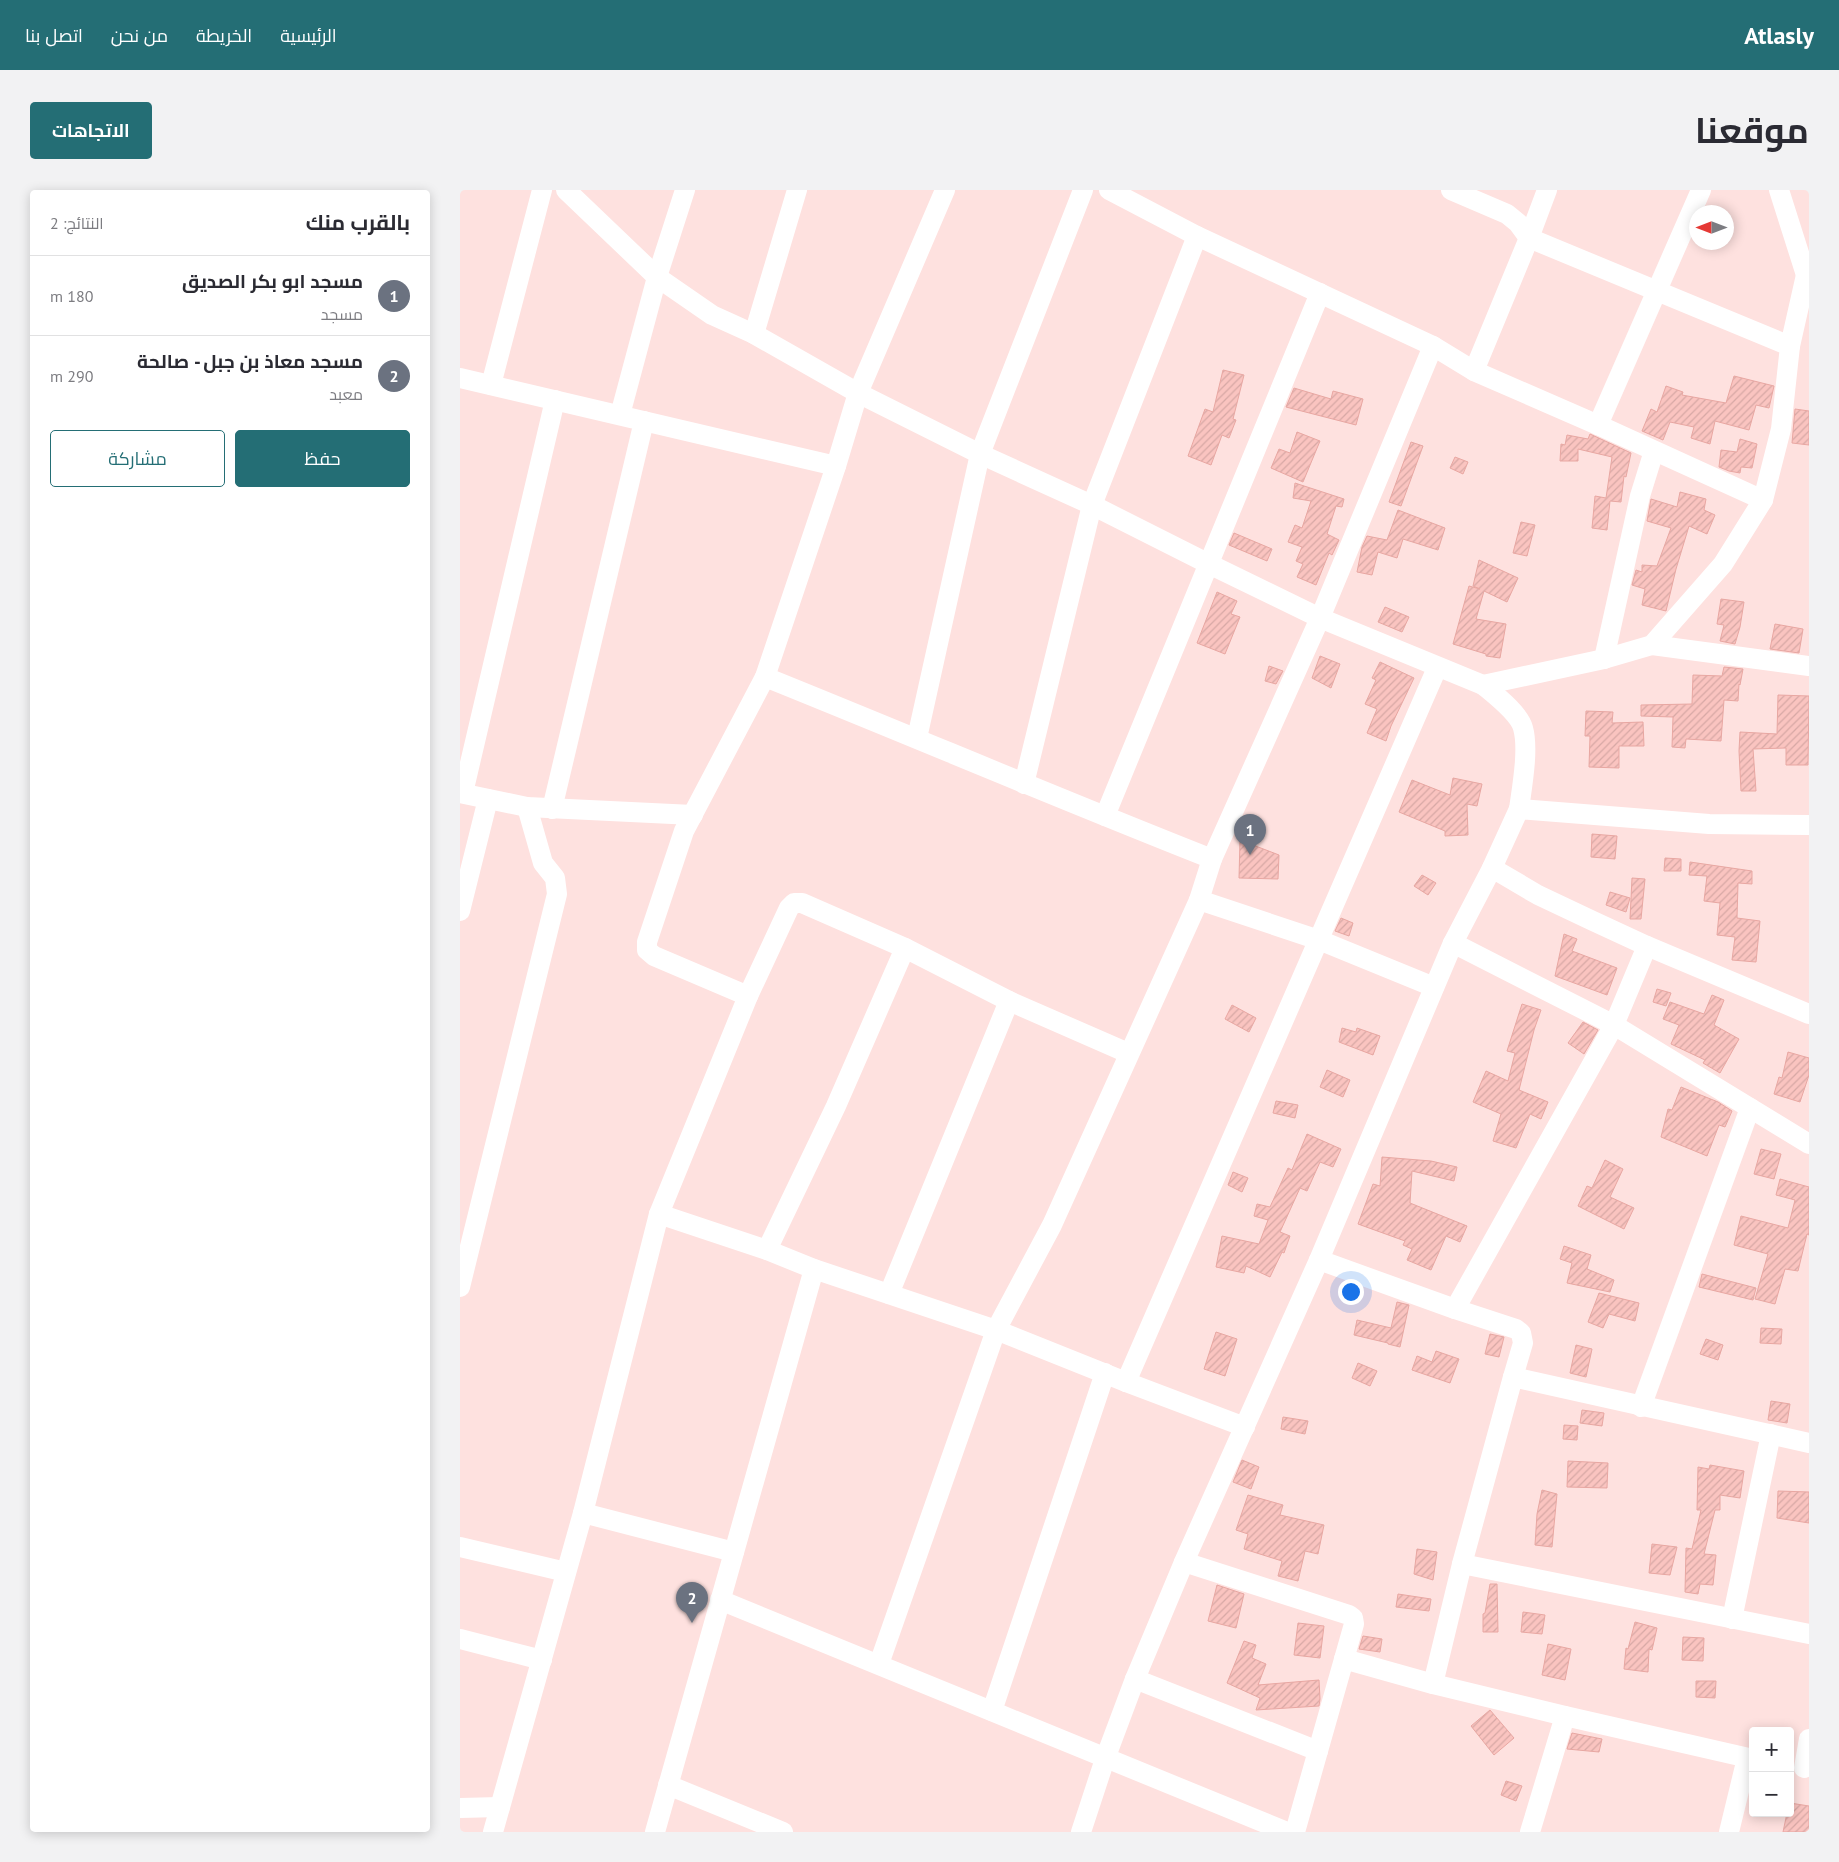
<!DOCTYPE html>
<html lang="ar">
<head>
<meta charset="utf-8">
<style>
	:root { --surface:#fff; --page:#f2f2f3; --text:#2b2b33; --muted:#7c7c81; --line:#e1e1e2; --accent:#246e75 }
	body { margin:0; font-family:"PT Sans",Cairo,sans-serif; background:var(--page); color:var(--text); direction:rtl }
	.controls { position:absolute; right:15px; bottom:15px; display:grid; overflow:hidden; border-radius:5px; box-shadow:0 2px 12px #0003 }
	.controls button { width:45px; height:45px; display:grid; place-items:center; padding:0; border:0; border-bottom:1px solid var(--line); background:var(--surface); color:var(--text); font:25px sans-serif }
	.compass { position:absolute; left:1229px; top:15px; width:45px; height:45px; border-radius:50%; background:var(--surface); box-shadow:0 2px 12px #0003; rotate:270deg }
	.you { position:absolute; left:890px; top:1101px; width:18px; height:18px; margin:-12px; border:4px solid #fff; border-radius:50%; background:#1a73e8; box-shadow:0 0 0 8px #1a73e833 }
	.badge { display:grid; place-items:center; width:32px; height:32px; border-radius:50%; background:var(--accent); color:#fff; font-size:16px; font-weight:700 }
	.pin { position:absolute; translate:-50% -41px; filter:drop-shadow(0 1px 2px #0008) }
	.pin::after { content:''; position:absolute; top:26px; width:18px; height:15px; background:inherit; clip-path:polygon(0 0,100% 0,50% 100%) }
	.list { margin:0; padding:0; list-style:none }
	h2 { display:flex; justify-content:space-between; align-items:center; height:65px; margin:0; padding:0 20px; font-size:21px }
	h2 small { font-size:16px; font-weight:400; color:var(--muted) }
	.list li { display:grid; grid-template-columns:32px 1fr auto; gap:15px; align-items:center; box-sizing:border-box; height:80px; padding:0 20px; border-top:1px solid var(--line) }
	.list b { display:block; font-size:19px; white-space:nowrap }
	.list p { margin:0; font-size:16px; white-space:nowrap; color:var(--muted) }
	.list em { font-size:16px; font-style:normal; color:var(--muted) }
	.actions { display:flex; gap:10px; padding:15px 20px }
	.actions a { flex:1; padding:11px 0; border:1px solid var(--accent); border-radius:5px; text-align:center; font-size:18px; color:var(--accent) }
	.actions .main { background:var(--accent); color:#fff }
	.map { position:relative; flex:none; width:1349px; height:1642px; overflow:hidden; direction:ltr; border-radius:5px }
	header { display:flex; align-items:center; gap:30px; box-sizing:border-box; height:70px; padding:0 25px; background:var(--accent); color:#fff }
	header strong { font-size:24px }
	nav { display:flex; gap:28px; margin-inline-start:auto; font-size:18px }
	.intro { display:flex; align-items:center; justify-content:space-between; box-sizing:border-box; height:120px; padding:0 30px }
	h1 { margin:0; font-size:35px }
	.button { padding:12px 22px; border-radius:5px; background:var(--accent); color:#fff; font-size:18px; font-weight:700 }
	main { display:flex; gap:30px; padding:0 30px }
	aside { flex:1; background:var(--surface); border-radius:5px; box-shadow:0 2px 12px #0003 }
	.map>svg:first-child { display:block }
	.building { fill:url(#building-hatch); stroke:#e8a7a2 }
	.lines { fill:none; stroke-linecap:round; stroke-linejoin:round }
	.minor { stroke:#fff; stroke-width:20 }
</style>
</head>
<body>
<header>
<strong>Atlasly</strong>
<nav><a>الرئيسية</a><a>الخريطة</a><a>من نحن</a><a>اتصل بنا</a></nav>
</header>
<div class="intro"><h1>موقعنا</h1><a class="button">الاتجاهات</a></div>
<main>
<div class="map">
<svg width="1349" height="1642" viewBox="0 0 1349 1642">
	<defs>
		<pattern id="building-hatch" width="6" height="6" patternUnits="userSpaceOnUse" patternTransform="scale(1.25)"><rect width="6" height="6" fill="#fac4c0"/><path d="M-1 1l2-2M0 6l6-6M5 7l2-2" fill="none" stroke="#d7a8a5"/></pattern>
	</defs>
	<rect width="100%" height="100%" fill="#fee1df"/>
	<!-- building -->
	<g class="building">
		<polygon points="763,180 784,185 773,229 776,230 769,248 762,245 751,275 728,266 745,219 753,222"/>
		<polygon points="1274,186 1314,196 1309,218 1296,215 1289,240 1255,231 1250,254 1231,248 1234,237 1210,232 1203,250 1182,241 1191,219 1197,222 1206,196 1223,202 1222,205 1266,213"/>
		<polygon points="834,198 871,209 873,201 903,209 896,235 826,217"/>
		<polygon points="1335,219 1349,221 1349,255 1332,253"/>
		<polygon points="837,242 860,251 843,292 811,278 819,259 830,263"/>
		<polygon points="1130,244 1171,263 1166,287 1164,286 1161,312 1150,311 1147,340 1132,338 1135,306 1146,308 1152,267 1118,259 1118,271 1100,271 1101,254 1105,255 1107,245 1128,249"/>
		<polygon points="1280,249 1297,254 1292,278 1281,277 1280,283 1269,281 1259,277 1261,260 1277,262"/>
		<polygon points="951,252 963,256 941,316 929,312"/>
		<polygon points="995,267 1008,272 1003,284 990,278"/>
		<polygon points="835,293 884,309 882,317 876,316 867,344 879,350 872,365 869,363 856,395 837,387 843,374 836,371 842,357 828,352 835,335 842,338 851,311 833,308"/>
		<polygon points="1220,302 1246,309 1244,320 1255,325 1247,344 1229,336 1216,379 1206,421 1182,415 1185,399 1172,395 1176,380 1182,382 1182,375 1197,376 1211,338 1187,331 1191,309 1217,317"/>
		<polygon points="938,320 985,338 978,360 943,349 937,368 918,362 912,385 897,382 902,357 907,346 927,350"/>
		<polygon points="1061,332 1075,335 1067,366 1053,363"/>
		<polygon points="774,343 812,359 807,371 769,355"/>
		<polygon points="1019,370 1058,388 1047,412 1024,401 1016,429 1046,434 1040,468 1026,466 1026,464 993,454 1009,396 1020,399 1013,396"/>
		<polygon points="757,402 777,411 771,424 780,427 765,464 737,453"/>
		<polygon points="1261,409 1284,412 1280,437 1275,454 1260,451 1264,435 1257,434"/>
		<polygon points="925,417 949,427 942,442 918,432"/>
		<polygon points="1315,434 1343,439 1339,463 1310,459"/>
		<polygon points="860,466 880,474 871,498 852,488"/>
		<polygon points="920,472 954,488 931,536 926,551 907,543 917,519 905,514 916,490 912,488"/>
		<polygon points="809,476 823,481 816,494 805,491"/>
		<polygon points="1264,477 1283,479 1280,495 1279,494 1278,511 1264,510 1261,551 1226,549 1225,558 1212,557 1213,527 1181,526 1181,515 1232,514 1233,485 1262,486"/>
		<polygon points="1318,505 1349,506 1348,575 1326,575 1326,558 1293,559 1296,601 1281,601 1279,561 1280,542 1317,544"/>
		<polygon points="1126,521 1153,522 1152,533 1183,532 1184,556 1159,556 1159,578 1129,577 1130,546 1125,546"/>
		<polygon points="993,588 1022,594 1017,616 1007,614 1008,645 985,646 985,641 939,622 952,590 990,605"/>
		<polygon points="1132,644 1157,646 1155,669 1131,667"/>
		<polygon points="780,650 819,665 818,689 779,688"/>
		<polygon points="1205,668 1221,669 1221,681 1204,681"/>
		<polygon points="1230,672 1292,681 1292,694 1278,693 1277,728 1300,731 1296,772 1272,770 1275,747 1257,745 1260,713 1244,711 1247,686 1229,685"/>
		<polygon points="962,685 976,693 968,705 954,696"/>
		<polygon points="1172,688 1185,689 1181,729 1170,729"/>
		<polygon points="1150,702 1170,708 1166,722 1146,715"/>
		<polygon points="881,728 893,733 889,746 875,741"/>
		<polygon points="1104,744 1117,749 1112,761 1157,778 1147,805 1095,786"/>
		<polygon points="1197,799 1211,803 1206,816 1193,812"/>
		<polygon points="1252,805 1264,810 1254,835 1279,849 1260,883 1243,873 1245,870 1211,854 1219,835 1203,829 1210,812 1244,824"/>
		<polygon points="1062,814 1081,820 1074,840 1059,900 1088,912 1081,929 1070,924 1056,958 1033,951 1041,924 1013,912 1026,881 1048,891 1055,863 1047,861"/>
		<polygon points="772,815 796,828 789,842 765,829"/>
		<polygon points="1123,832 1138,840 1124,864 1108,853"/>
		<polygon points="882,838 896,842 897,838 920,846 913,865 879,852"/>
		<polygon points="1328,862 1349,868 1349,885 1340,912 1314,904 1319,887 1322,888"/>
		<polygon points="867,880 890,890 883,907 860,897"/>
		<polygon points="1221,897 1258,912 1272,921 1265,937 1259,935 1247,966 1201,947 1208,919 1212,920"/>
		<polygon points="816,911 838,915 835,928 813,923"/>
		<polygon points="847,944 881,959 873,977 860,972 847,1001 840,998 820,1042 830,1046 824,1063 822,1062 810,1087 786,1076 784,1083 756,1077 762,1046 799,1054 808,1030 794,1026 797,1014 810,1017 828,978 832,980"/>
		<polygon points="1301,959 1321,964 1314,989 1294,984"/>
		<polygon points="922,967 971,971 997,977 994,991 952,981 950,1013 1007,1036 1000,1052 986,1046 971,1080 947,1070 952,1059 943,1055 945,1051 898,1034 913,994 920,996"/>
		<polygon points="1145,970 1163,979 1150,1007 1174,1018 1164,1039 1118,1016 1127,996 1132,998"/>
		<polygon points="773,982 788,988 782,1002 768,995"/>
		<polygon points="1320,989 1349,997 1349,1045 1347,1044 1338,1081 1325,1079 1315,1114 1295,1109 1308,1064 1274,1055 1281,1026 1328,1038 1335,1010 1316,1005"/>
		<polygon points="1104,1056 1131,1065 1127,1079 1154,1090 1150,1102 1107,1093 1112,1073 1100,1069"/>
		<polygon points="1242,1084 1296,1098 1293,1110 1239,1097"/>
		<polygon points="1139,1103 1179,1113 1175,1131 1149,1124 1143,1138 1128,1132"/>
		<polygon points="937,1112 949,1115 940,1157 928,1154 928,1153 894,1145 897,1130 931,1138"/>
		<polygon points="1301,1138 1322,1139 1321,1154 1300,1153"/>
		<polygon points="756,1142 777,1149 765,1186 744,1179"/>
		<polygon points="1030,1144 1044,1147 1039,1167 1025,1164"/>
		<polygon points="1246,1149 1263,1155 1258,1170 1240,1164"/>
		<polygon points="1116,1155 1132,1159 1126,1187 1110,1183"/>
		<polygon points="976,1161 999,1169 990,1193 952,1180 957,1166 972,1172"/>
		<polygon points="898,1173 917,1181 910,1196 892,1188"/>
		<polygon points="1311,1211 1330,1214 1327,1233 1308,1230"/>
		<polygon points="1122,1220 1144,1223 1142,1236 1120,1233"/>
		<polygon points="823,1227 848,1231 845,1244 821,1239"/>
		<polygon points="1104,1235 1118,1236 1117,1250 1103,1249"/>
		<polygon points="782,1270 799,1277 791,1299 773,1292"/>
		<polygon points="1108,1271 1148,1273 1147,1298 1107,1297"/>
		<polygon points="1250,1275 1284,1281 1280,1308 1260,1305 1260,1320 1255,1320 1244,1364 1256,1365 1253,1395 1240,1394 1238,1404 1225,1402 1226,1358 1232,1359 1241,1320 1237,1320 1238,1277 1249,1279"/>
		<polygon points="1082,1300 1097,1304 1092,1357 1075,1355 1077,1324"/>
		<polygon points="1318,1301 1349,1302 1349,1333 1317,1328"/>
		<polygon points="788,1305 823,1315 820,1325 864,1335 858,1364 845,1361 838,1391 818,1386 822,1371 784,1359 788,1344 776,1340"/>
		<polygon points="1192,1354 1217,1357 1210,1385 1189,1383"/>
		<polygon points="957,1359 977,1362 973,1390 954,1384"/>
		<polygon points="1030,1394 1037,1394 1038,1442 1023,1442 1023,1424 1025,1423"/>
		<polygon points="757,1395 784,1404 776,1438 748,1431"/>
		<polygon points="938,1404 971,1409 969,1421 936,1417"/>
		<polygon points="1063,1422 1085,1425 1082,1444 1061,1442"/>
		<polygon points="1175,1432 1197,1438 1192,1460 1189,1459 1188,1482 1164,1479 1166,1458 1168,1459"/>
		<polygon points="838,1433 864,1436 860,1468 834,1465"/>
		<polygon points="903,1446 922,1449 920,1462 899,1459"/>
		<polygon points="1223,1447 1244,1448 1243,1471 1222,1470"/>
		<polygon points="784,1451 796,1455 792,1468 806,1474 798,1495 859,1490 860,1509 859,1516 796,1520 800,1508 767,1493"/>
		<polygon points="1088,1454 1111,1459 1105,1490 1082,1485"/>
		<polygon points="1236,1491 1256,1491 1255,1508 1236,1507"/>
		<polygon points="1030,1520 1054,1548 1034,1565 1011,1536"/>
		<polygon points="1112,1543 1142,1549 1139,1562 1107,1559"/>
		<polygon points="1046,1591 1062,1596 1056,1611 1041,1605"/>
		<polygon points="1330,1613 1349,1616 1349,1642 1323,1642 1327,1623 1330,1623"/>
	</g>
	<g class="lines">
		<!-- minor -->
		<g class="minor">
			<path d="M106,0L197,87L252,125L294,144L398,203L520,264L632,315L749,374L860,428L1023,495C1035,505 1059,523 1063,538C1069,559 1062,597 1059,619"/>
			<polyline points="649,0 737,46 973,156 1014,181 1138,235 1303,310"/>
			<polyline points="991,0 1047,24 1058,33 1069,48 1330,156"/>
			<polyline points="1319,0 1346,85"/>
			<polyline points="294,144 337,0"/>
			<polyline points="1014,181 1069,48 1087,0"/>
			<polyline points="0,188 376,276"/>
			<polyline points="31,195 82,0"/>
			<polyline points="160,225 197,87 225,0"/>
			<polyline points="1138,235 1241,0"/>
			<polyline points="1192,455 1349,476"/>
			<polyline points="1144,469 1180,306 1194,261"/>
			<path d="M305,487C454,547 602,610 752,669"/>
			<polyline points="1023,495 1144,469 1192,455 1263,374 1303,310 1321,239 1330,156 1346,85 1349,84"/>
			<polyline points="457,548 520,264 623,0"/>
			<polyline points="564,594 632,315 737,46"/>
			<polyline points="0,603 67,617 233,625"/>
			<polyline points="3,603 95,210"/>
			<polyline points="92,619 184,231"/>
			<polyline points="645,626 860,103"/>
			<polyline points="1032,678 1078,705 1133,731 1187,756 1349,824"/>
			<polyline points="739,710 859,750 974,797"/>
			<polyline points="0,721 28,609"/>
			<polyline points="993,753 1154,835 1349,954"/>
			<polyline points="288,806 194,766 187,760 187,752 224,641 305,487 376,276 398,203 485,0"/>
			<polyline points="199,1024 307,1060 354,1079 536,1140 666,1192 785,1237"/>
			<polyline points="307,1060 376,916 445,758"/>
			<polyline points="859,1070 995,1119 1056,1139 1061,1143 1063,1153 1053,1187"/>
			<polyline points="0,1097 97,704 95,688 83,673 67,617"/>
			<polyline points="429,1104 549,811"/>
			<polyline points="995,1119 1154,835 1187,756"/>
			<polyline points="666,1192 977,478"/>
			<polyline points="1181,1217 1290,918"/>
			<polyline points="123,1323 274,1362"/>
			<polyline points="0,1357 106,1382"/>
			<polyline points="724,1372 889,1425 893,1428 894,1434 835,1642"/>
			<polyline points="1002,1374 1349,1444"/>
			<path d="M260,1410C450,1486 637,1566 827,1642"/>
			<polyline points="1272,1429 1311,1244"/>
			<polyline points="0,1449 82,1470"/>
			<polyline points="884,1469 973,1494 1105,1526 1293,1569"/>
			<polyline points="419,1474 536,1140 592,1035 739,710 752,669 860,428 973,156"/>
			<polyline points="675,1489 858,1561"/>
			<polyline points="973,1494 1002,1374 1053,1187 1349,1253"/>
			<polyline points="532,1521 645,1183"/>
			<polyline points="1344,1578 1349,1549"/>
			<polyline points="208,1595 323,1642"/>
			<polyline points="0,1618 40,1617"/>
			<polyline points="33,1642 123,1323 199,1024 288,806 329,718 334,713 342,713 445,758 549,811 668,863"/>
			<polyline points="195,1642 354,1079"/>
			<polyline points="621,1642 645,1569 675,1489 724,1372 859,1070 993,753 1032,678 1059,619 1249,634 1349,635"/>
			<polyline points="1070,1642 1105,1526"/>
			<polyline points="1269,1642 1287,1568"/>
		</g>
	</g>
</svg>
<div class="controls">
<button>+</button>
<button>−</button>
</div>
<svg class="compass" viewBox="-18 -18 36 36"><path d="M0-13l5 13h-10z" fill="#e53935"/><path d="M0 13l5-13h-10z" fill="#7c7c81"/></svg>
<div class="you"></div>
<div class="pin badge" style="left:790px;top:665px;background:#6b7280">1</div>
<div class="pin badge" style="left:232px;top:1433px;background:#6b7280">2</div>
</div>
<aside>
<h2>بالقرب منك<small>النتائج: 2</small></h2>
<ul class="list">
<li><span class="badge" style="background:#6b7280">1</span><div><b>مسجد ابو بكر الصديق</b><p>مسجد</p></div><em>180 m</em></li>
<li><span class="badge" style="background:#6b7280">2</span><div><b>مسجد معاذ بن جبل - صالحة</b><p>معبد</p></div><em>290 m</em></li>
</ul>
<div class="actions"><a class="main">حفظ</a><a>مشاركة</a></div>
</aside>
</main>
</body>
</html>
